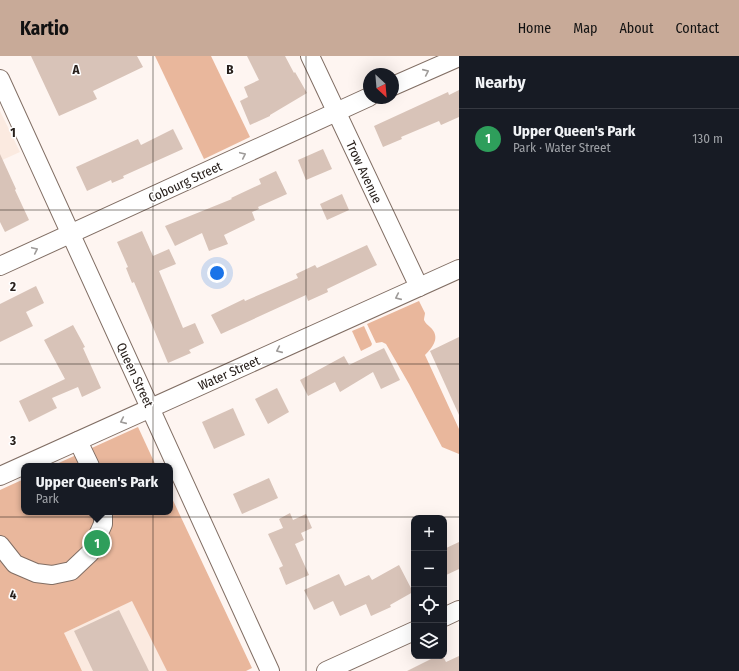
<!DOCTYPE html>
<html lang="en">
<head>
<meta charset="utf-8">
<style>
	:root { --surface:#171b24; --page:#242831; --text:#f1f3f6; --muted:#9ea1a6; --line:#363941; --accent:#c8aa98 }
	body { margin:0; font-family:"Fira Sans Condensed",sans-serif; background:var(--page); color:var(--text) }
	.controls { position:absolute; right:12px; bottom:12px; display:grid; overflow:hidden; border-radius:8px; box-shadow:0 4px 16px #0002 }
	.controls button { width:36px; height:36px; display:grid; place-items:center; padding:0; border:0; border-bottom:1px solid var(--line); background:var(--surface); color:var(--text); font:20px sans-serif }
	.compass { position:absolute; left:363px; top:12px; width:36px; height:36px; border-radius:50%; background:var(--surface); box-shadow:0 4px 16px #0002; rotate:154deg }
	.you { position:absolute; left:217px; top:217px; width:14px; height:14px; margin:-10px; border:3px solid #fff; border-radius:50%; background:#1a73e8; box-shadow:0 0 0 6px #1a73e833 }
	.badge { display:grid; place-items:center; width:26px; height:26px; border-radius:50%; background:var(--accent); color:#fff; font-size:13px; font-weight:700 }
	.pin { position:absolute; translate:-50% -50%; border:2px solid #fff; box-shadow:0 1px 4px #0006 }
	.popup { position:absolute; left:21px; top:407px; width:152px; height:52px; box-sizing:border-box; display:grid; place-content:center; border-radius:8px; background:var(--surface); filter:drop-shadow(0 1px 3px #0005); font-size:13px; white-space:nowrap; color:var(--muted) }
	.popup b { font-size:15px; color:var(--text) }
	.popup::after { content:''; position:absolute; left:50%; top:100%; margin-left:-8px; border:8px solid transparent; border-top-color:var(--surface) }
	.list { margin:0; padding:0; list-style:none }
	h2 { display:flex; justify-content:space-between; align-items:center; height:52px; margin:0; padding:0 16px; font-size:17px }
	h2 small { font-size:13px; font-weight:400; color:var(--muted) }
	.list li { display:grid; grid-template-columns:26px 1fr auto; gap:12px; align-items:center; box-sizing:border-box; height:60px; padding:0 16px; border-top:1px solid var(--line) }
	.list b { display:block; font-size:15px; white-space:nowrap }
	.list p { margin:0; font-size:13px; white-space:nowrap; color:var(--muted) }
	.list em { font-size:13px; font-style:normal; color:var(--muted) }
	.icon { flex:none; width:22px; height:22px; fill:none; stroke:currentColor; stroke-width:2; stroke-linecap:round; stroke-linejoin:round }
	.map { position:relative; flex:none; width:459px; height:615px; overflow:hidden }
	header { display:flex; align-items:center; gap:24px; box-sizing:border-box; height:56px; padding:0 20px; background:var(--accent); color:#111 }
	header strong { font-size:19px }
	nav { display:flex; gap:22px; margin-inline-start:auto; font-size:14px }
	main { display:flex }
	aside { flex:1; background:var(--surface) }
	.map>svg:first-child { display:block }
	.built { fill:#fbeae0 }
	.green { fill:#e9b79c }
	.building { fill:#d8c3b8 }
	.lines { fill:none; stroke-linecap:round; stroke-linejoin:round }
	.minor-casing { stroke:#816e64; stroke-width:20 }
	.minor { stroke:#fff; stroke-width:18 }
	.oneway { stroke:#9e9b99 }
	.grid { fill:none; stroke:#28201c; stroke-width:1; stroke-opacity:0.55 }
	.labels { text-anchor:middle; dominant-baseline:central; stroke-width:3; stroke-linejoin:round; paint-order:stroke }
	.street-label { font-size:13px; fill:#28201c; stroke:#fff }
	.grid-label { font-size:13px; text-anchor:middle; font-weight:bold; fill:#28201c; stroke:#fff; stroke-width:3; stroke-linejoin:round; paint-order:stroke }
</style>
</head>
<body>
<header>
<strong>Kartio</strong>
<nav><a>Home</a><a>Map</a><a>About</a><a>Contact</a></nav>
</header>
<main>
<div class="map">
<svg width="459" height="615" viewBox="0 0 459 615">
	<rect width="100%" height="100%" fill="#fef5f1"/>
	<!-- built -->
	<g class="built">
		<polygon points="0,55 20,96 0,105"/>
		<polygon points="139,541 177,615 82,615 64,577"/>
	</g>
	<!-- green -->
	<g class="green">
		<polygon points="155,0 211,0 250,81 204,103"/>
		<path d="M419,245L425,257C425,259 424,261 424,264C425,267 428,269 430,271C441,281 433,291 425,299L459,373V398L442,391L409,328L386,288L382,286L376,287L367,268Z"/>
		<polygon points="364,270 372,288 371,290 361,295 352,275"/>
		<polygon points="138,371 156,410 52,410"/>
		<polygon points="24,423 24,456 170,456 170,438 252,612 246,615 167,615 132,545 64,577 82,615 0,615 0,434"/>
	</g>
	<!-- building -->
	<g class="building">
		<polygon points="31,0 137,0 143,11 93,35 97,43 59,60"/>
		<polygon points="247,0 285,0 294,17 295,16 307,37 270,59 270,60 250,69 240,45 248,41 244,31 259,24"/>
		<polygon points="459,34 459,61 441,69 439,65 401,81 402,83 383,91 374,70 448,36 449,39"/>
		<polygon points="173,73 183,93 123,120 124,122 112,127 111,124 87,135 76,111 138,83 141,89"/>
		<polygon points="323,93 332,113 306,124 298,104"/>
		<polygon points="0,98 16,133 15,134 29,164 5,176 0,166"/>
		<polygon points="276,115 287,138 258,151 259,153 252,156 255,164 224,179 228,188 209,195 202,177 175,190 165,170 232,143 231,142 261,128 259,123"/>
		<polygon points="342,138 349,154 327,164 320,148"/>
		<polygon points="142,175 153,200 169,193 176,208 159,215 183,272 195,267 204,287 189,294 191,297 168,307 134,226 132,227 126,212 128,211 117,186"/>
		<polygon points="367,189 377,209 327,233 328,236 308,245 306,239 221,278 211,259 244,243 245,245 298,222 296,218 315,209 317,212"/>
		<polygon points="36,230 44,247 26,256 33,270 0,286 0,248"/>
		<polygon points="73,269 85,291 83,292 101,332 82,341 78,331 52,342 57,352 29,366 19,345 65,323 44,284"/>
		<polygon points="459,281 459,359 430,295"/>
		<polygon points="384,292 400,324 381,333 373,316 340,336 335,326 308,340 300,324 344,300 349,309"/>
		<polygon points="277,332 289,356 268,368 255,343"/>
		<polygon points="233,352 245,379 214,393 202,366"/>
		<polygon points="269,422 278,442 242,458 233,438"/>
		<polygon points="290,457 293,464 306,458 312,472 301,477 304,484 295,488 309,519 286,529 279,512 283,510 268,478 283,472 279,463"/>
		<polygon points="459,486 459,513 444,520 444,493"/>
		<polygon points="399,509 413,536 390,549 391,551 371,560 366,548 340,560 333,545 314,554 304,534 339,518 345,530 369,519 372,524"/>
		<polygon points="119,554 149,615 93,615 74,575"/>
		<polygon points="437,600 443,600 446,606 459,600 459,615 407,615"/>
	</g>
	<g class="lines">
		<!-- minor casing -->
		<g class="minor-casing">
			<g id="minor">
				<polyline points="310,0 419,231"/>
				<polyline points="0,23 270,615"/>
				<polyline points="393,30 459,1"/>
				<polyline points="0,210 369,41"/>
				<polyline points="78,385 90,410"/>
				<polyline points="0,420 459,213"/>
				<polyline points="0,489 15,508 36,517 52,519 71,515 90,497 103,468 103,456"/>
				<polyline points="444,561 459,554"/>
				<polyline points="326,615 414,575"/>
			</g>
		</g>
		<!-- minor -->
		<use href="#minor" class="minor"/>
	</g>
	<!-- one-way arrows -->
	<defs><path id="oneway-chevron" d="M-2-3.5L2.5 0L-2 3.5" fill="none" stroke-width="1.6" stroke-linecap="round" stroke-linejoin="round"/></defs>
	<g class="oneway">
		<use href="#oneway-chevron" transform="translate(426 16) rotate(-24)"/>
		<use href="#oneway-chevron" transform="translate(243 99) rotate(-25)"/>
		<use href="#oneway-chevron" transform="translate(35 194) rotate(-25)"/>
		<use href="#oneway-chevron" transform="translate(398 241) rotate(156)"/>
		<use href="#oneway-chevron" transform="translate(279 294) rotate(156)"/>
		<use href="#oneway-chevron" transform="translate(123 365) rotate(156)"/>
	</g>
	<!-- grid -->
	<path class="grid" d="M153,0V615M306,0V615M0,154H459M0,308H459M0,461H459"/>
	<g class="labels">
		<!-- street labels -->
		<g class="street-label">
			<text transform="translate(364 116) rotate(65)">Trow Avenue</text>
			<text transform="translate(185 126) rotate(-25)">Cobourg Street</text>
			<text transform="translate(229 317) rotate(-24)">Water Street</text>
			<text transform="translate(135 319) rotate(65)">Queen Street</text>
		</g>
	</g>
	<g class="grid-label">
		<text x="76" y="18">A</text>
		<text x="230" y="18">B</text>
		<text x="13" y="81">1</text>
		<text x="13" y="235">2</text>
		<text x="13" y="389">3</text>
		<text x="13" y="543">4</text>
	</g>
</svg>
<div class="controls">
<button>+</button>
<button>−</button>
<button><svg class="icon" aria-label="locate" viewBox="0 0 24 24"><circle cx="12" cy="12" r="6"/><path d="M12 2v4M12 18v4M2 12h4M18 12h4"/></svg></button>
<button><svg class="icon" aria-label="layers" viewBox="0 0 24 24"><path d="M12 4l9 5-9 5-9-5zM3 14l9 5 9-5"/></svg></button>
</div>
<svg class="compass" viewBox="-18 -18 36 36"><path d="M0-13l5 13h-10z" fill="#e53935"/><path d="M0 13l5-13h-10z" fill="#9ea1a6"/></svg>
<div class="you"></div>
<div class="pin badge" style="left:97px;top:487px;background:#2e9e5b">1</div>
<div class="popup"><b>Upper Queen's Park</b>Park</div>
</div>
<aside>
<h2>Nearby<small></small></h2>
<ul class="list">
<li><span class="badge" style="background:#2e9e5b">1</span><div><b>Upper Queen's Park</b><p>Park · Water Street</p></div><em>130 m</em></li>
</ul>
</aside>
</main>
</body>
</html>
